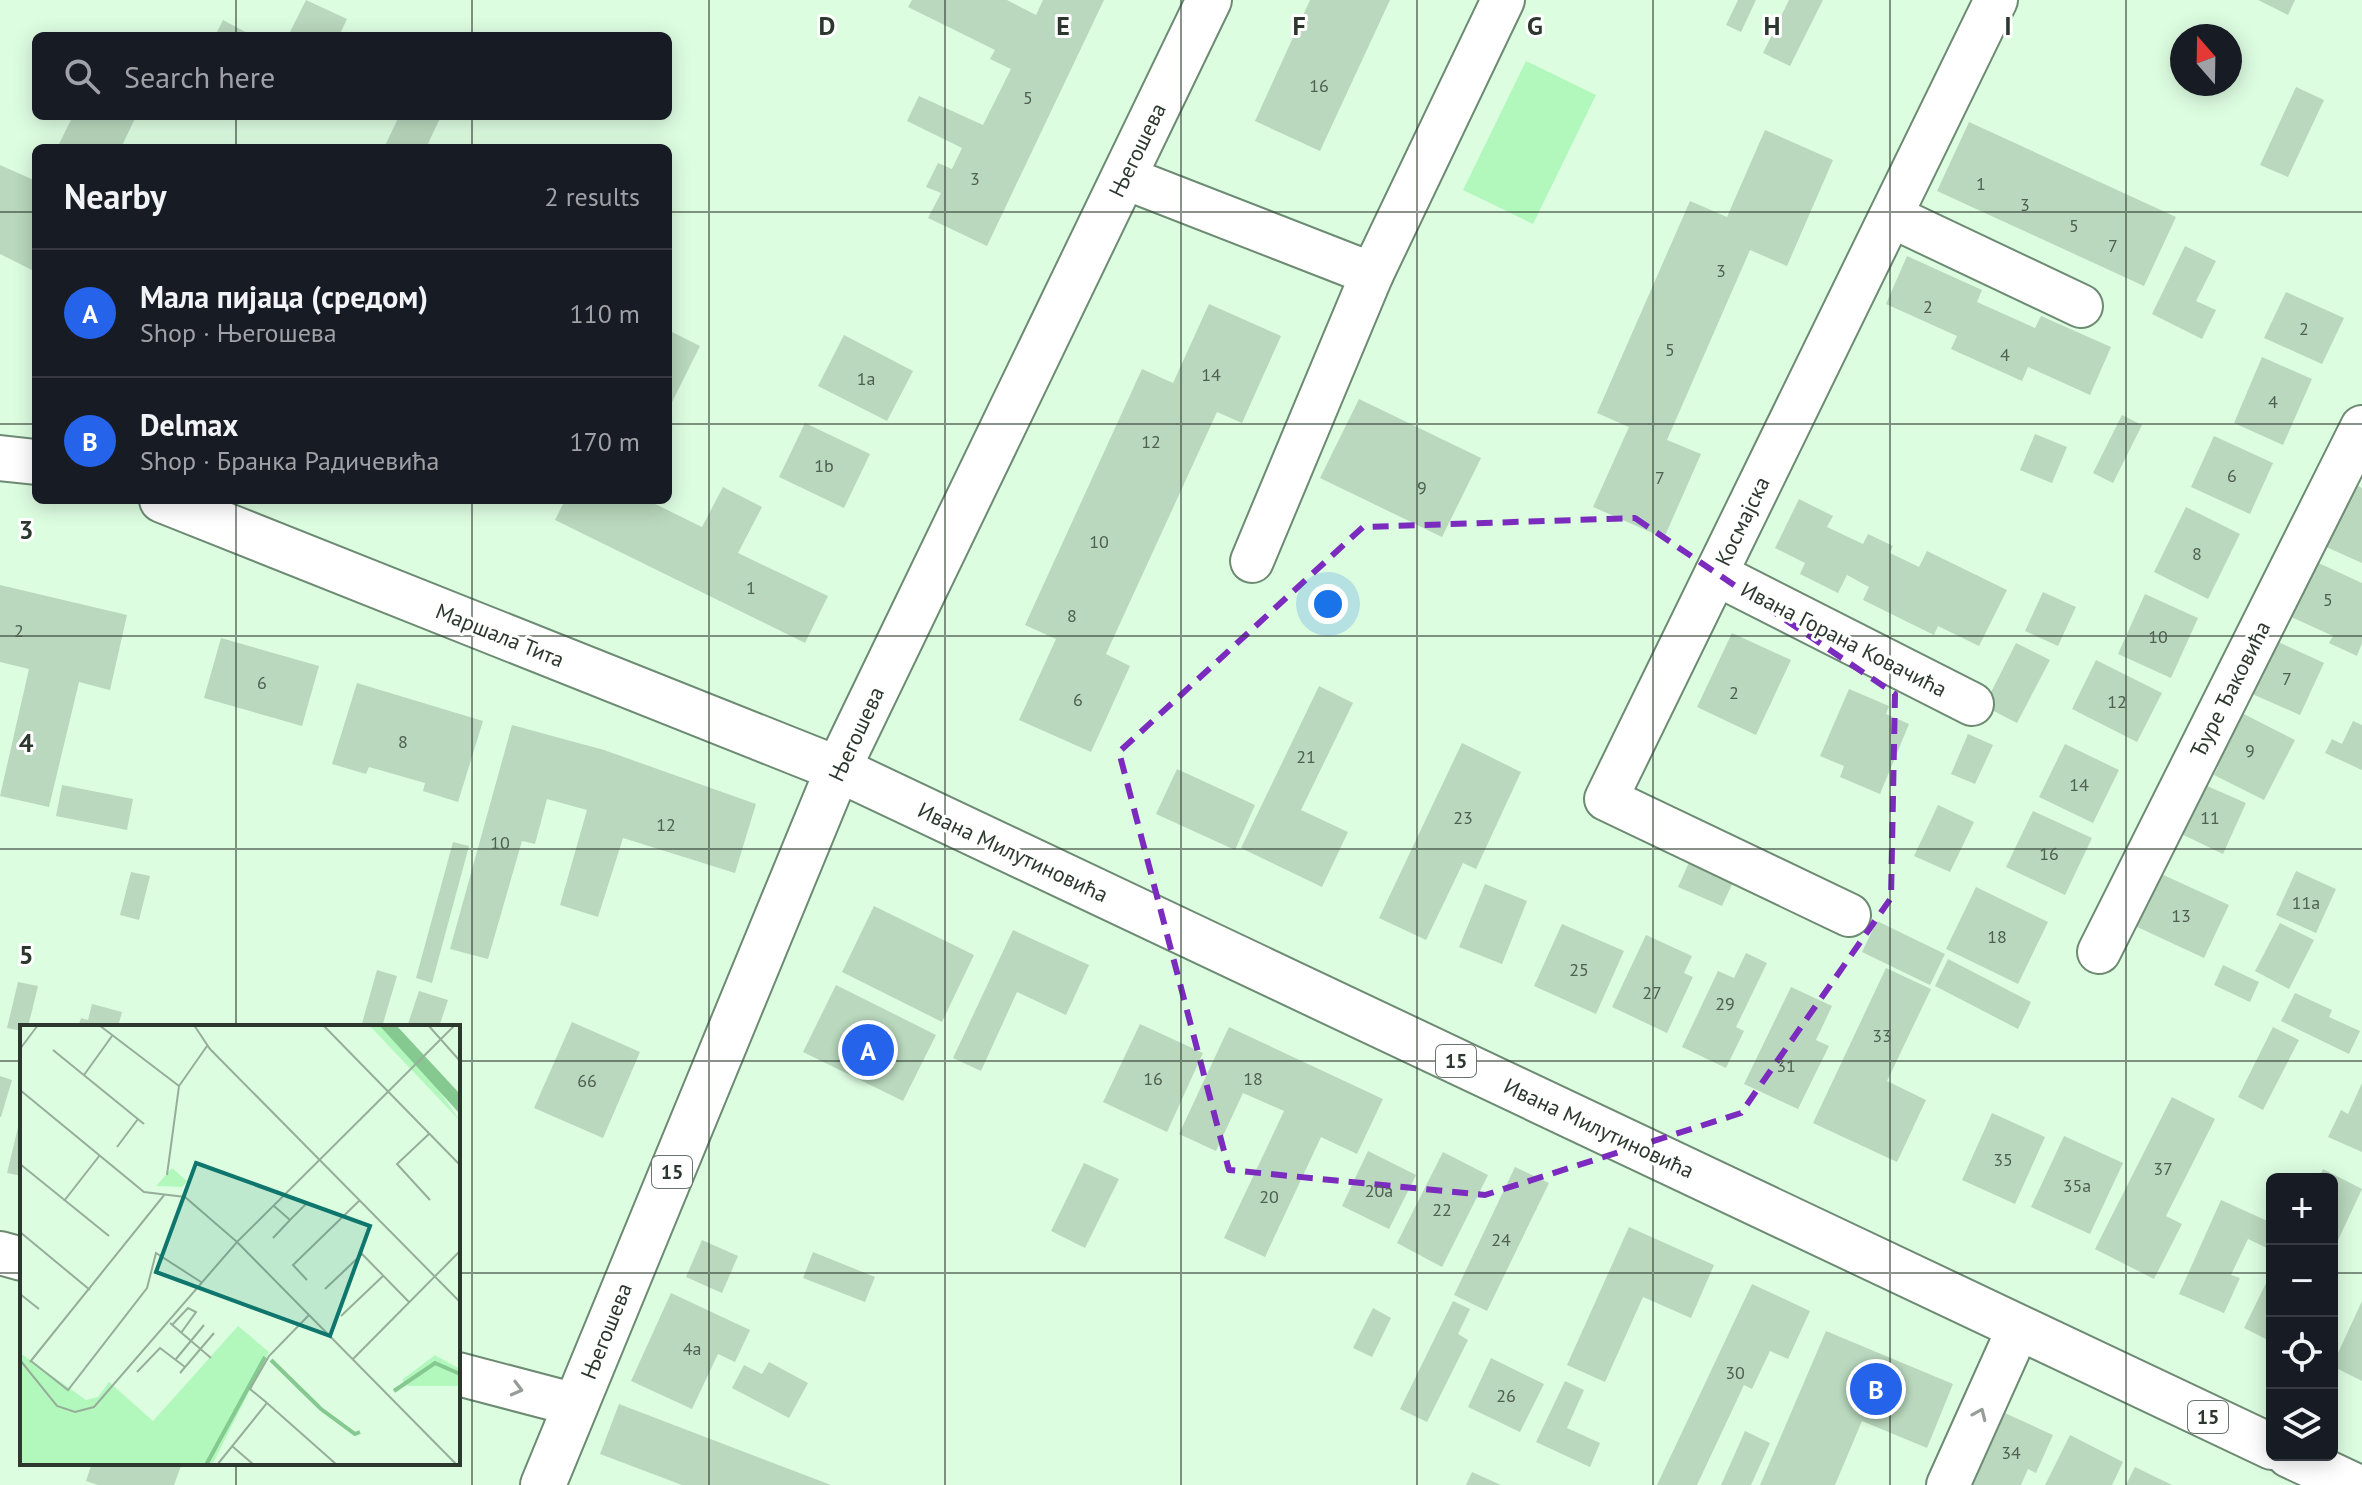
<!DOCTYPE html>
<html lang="en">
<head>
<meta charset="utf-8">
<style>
	:root { --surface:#171b24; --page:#242831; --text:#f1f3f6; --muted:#9ea1a6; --line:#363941; --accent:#2563eb }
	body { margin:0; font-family:"PT Sans",sans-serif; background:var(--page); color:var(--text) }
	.controls { position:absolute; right:24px; bottom:24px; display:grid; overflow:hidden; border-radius:12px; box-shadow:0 4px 20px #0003 }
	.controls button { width:72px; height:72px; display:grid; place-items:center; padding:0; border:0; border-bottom:2px solid var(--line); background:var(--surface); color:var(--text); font:40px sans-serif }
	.compass { position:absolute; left:2170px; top:24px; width:72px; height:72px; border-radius:50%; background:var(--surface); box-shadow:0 4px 20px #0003; rotate:340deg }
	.you { position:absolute; left:1328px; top:604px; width:28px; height:28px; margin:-20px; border:6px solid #fff; border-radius:50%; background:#1a73e8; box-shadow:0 0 0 12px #1a73e833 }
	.badge { display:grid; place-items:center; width:52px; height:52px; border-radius:50%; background:var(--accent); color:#fff; font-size:26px; font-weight:700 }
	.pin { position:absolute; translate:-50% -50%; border:4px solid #fff; box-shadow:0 2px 8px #0006 }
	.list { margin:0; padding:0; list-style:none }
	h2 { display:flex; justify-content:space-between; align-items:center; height:104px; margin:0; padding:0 32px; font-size:34px }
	h2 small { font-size:26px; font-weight:400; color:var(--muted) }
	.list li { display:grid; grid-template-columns:52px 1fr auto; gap:24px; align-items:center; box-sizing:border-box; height:128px; padding:0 32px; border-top:2px solid var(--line) }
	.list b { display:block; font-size:30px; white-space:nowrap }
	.list p { margin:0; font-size:26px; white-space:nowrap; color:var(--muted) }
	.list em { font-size:26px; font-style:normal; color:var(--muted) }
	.icon { flex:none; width:44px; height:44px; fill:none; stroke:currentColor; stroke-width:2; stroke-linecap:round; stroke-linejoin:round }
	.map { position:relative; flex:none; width:2362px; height:1485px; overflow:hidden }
	.search { position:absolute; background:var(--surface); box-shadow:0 4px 20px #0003; left:32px; top:32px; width:640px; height:88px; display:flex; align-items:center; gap:20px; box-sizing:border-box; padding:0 28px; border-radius:12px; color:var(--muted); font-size:30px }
	.panel { position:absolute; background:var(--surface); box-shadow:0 4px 20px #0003; left:32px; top:144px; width:640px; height:360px; border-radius:12px }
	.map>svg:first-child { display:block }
	.green { fill:#b2f8bd }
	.building { fill:#b9d8bd }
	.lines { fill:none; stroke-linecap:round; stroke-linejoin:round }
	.street-casing { stroke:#6d8a72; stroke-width:46 }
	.secondary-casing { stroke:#6d8a72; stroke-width:48 }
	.primary-casing { stroke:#6d8a72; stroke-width:48 }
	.street { stroke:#fff; stroke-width:42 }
	.secondary { stroke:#fff; stroke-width:44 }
	.primary { stroke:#fff; stroke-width:44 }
	.oneway { stroke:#969c96 }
	.marked { fill:none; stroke:#7b2cbf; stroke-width:6; stroke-dasharray:16 10; stroke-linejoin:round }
	.grid { fill:none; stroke:#2c382e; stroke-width:2; stroke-opacity:0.55 }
	.labels { text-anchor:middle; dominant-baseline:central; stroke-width:6; stroke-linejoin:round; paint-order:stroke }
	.number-label { font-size:18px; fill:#4f6052 }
	.shield { fill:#fff; stroke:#6b746d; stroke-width:2 }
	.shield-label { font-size:20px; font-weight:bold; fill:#2c382e }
	.street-label { font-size:22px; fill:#2c382e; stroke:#fff }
	.inset-river { fill:none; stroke:#85c991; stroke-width:4 }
	.inset-road { fill:none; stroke:#96ae99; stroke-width:2 }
	.view { fill:#0f766e; fill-opacity:0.15; stroke:#0f766e; stroke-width:4 }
	.inset-edge { fill:none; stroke:#2c382e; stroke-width:4 }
	.grid-label { font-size:26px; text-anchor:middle; font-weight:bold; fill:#2c382e; stroke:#fff; stroke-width:6; stroke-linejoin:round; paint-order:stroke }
</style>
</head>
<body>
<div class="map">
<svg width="2362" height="1485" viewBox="0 0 2362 1485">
	<rect width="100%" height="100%" fill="#ddfde1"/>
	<!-- green -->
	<polygon class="green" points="1526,61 1596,95 1533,224 1463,190"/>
	<!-- building -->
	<g class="building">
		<polygon points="306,0 347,19 339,36 288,36"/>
		<polygon points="912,0 1007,0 1036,15 1043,0 1104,0 987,246 928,218 941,193 926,187 938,163 952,169 962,148 907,121 919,96 983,125 1011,69 990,59 995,50 908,7"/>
		<polygon points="1310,0 1390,0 1320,151 1255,121"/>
		<polygon points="1738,0 1756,0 1741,32 1726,25"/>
		<polygon points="1789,0 1823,0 1790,66 1763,53"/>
		<polygon points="2258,0 2295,0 2288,15"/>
		<polygon points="223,20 253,36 215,36"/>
		<polygon points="2296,87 2324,100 2288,177 2260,165"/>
		<polygon points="73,116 136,116 121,148 57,148"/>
		<polygon points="399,116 441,116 426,148 384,148"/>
		<polygon points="1969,122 2176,217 2144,286 1937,191"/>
		<polygon points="1765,130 1833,160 1787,266 1750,250 1667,440 1701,454 1664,538 1593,507 1629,427 1597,413 1690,201 1727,217"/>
		<polygon points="0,165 36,181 36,272 0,254"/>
		<polygon points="2185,246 2216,261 2196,301 2216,310 2202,339 2152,314"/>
		<polygon points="1907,256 1982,290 1977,302 2035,328 2041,316 2111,347 2090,395 2028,367 2022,381 1951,349 1957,336 1886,304"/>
		<polygon points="2286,292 2344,318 2322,364 2264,338"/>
		<polygon points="1209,304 1281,336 1242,423 1217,412 1106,654 1130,666 1091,752 1019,720 1056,639 1025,625 1142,369 1173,383"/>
		<polygon points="668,330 700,346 668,410"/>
		<polygon points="844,335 913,371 887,421 818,386"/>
		<polygon points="2262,357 2312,379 2283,445 2234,423"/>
		<polygon points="1359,399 1481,458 1442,537 1320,478"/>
		<polygon points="2122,415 2142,425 2113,483 2093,473"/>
		<polygon points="805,423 870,454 844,508 779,477"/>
		<polygon points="2035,434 2067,447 2052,483 2020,470"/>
		<polygon points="2214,436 2273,463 2250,514 2191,487"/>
		<polygon points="2352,483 2362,488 2362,563 2324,546"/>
		<polygon points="723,487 762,507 738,553 828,596 805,643 555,520 565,500 647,500 702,527"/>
		<polygon points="1799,499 1833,516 1827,527 1863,544 1868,534 1893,546 1890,553 1919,567 1927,551 2007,590 1979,646 1938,626 1934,635 1863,600 1869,587 1847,575 1838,593 1800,574 1805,563 1775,548"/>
		<polygon points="2186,507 2240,534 2208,599 2154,572"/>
		<polygon points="2312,560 2362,583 2362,643 2357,656 2329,643 2333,636 2287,615"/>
		<polygon points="0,585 127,615 110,690 79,682 49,807 0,796 29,669 0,662"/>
		<polygon points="2043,592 2076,607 2058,646 2025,631"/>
		<polygon points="2145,594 2198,618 2171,678 2118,654"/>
		<polygon points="1732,633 1791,660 1756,735 1697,707"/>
		<polygon points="221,638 319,666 302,726 204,698"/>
		<polygon points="2274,640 2324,663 2300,715 2250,693"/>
		<polygon points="2016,643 2050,660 2017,723 1984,706"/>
		<polygon points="2096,660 2162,693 2137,742 2072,709"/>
		<polygon points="357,683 483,721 458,802 423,791 425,783 369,767 366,774 332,764"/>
		<polygon points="1319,686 1353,703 1301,810 1348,832 1322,887 1241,848"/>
		<polygon points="1849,689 1889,706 1886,714 1909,724 1880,794 1840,777 1844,766 1820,756"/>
		<polygon points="2232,708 2295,740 2264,800 2214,775 2218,767 2205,761"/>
		<polygon points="2353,721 2362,725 2362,770 2325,753 2332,739 2342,744"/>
		<polygon points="512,725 604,750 756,804 735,873 623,838 598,917 560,905 587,810 547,799 535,844 522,841 488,959 450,949"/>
		<polygon points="1968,734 1993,745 1975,784 1951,774"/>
		<polygon points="1462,743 1521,772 1476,869 1463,863 1426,940 1379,918"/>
		<polygon points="2065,744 2119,770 2093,823 2039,797"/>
		<polygon points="1177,769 1255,805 1235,850 1156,814"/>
		<polygon points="2198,782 2246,803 2223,854 2175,831"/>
		<polygon points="62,785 133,799 127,830 56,816"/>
		<polygon points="1938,805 1974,822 1950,872 1914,856"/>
		<polygon points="2033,811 2092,838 2065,895 2006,867"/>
		<polygon points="453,842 469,846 432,983 416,978"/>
		<polygon points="1691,858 1735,878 1722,906 1678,887"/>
		<polygon points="2296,871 2336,889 2316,933 2276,915"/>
		<polygon points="131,872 150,876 139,920 120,915"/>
		<polygon points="2157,872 2229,905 2204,958 2133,925"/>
		<polygon points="1485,884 1527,901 1502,964 1459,947"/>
		<polygon points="1976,887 2048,922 2018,984 1946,949"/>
		<polygon points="874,906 974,955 942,1022 842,972"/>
		<polygon points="1877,921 1945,954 1930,985 1862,952"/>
		<polygon points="2280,923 2314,940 2289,989 2255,971"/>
		<polygon points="1562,924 1624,951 1596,1014 1534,986"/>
		<polygon points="1013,930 1089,965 1066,1015 1017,992 981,1071 953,1058"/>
		<polygon points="1646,935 1692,956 1684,973 1693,977 1667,1033 1612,1007"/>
		<polygon points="1746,953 1767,963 1736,1027 1744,1031 1726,1068 1682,1047 1718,971 1734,978"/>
		<polygon points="1948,959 2031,1002 2018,1029 1935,986"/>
		<polygon points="2223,965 2259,982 2250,1002 2214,985"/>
		<polygon points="1886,968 1931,989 1887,1081 1926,1100 1897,1162 1813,1123"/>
		<polygon points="377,970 397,976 382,1027 361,1027"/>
		<polygon points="18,982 38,986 28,1027 22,1027 22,1031 7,1028"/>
		<polygon points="836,985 936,1035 903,1101 803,1052"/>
		<polygon points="1791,987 1832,1006 1816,1040 1829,1046 1798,1109 1744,1084"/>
		<polygon points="419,991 448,1000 439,1027 407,1027"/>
		<polygon points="2295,993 2332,1010 2329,1017 2360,1031 2349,1054 2281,1021"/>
		<polygon points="92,1004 122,1012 119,1023 129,1027 78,1027 81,1018 88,1020"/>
		<polygon points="572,1022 640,1052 603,1138 534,1108"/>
		<polygon points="1140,1024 1203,1053 1167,1132 1103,1102"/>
		<polygon points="1229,1027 1383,1099 1357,1154 1321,1137 1265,1257 1224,1238 1284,1111 1243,1093 1216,1151 1179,1134"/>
		<polygon points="2273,1027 2299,1040 2263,1110 2238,1097"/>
		<polygon points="0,1076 12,1080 1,1117 0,1117"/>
		<polygon points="2362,1083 2362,1152 2328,1137 2341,1110 2348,1114"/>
		<polygon points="2172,1097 2215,1119 2166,1216 2182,1224 2154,1279 2095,1249"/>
		<polygon points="1992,1113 2045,1137 2015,1204 1962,1180"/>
		<polygon points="21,1115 22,1115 22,1176 7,1173"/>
		<polygon points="2064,1136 2123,1163 2090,1234 2031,1207"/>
		<polygon points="1368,1151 1416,1175 1389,1229 1342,1206"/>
		<polygon points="1443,1152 1488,1175 1442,1267 1397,1243"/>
		<polygon points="1084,1163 1119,1179 1085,1248 1051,1231"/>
		<polygon points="1515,1167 1549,1183 1487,1311 1454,1295"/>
		<polygon points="2323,1169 2362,1189 2332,1253 2332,1179 2318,1179"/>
		<polygon points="2221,1200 2272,1223 2272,1236 2267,1248 2248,1239 2231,1275 2240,1278 2224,1313 2179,1294"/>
		<polygon points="1629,1227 1714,1265 1691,1318 1643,1297 1605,1382 1567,1365"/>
		<polygon points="702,1240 738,1256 722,1293 686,1277"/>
		<polygon points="813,1252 875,1277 865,1302 803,1278"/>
		<polygon points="2272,1271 2272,1342 2244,1328"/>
		<polygon points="1752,1284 1810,1311 1788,1359 1770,1351 1752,1389 1744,1385 1697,1485 1657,1485"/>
		<polygon points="671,1293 750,1330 735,1362 718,1354 692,1409 631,1381"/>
		<polygon points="1453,1301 1470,1309 1458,1334 1468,1340 1427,1422 1400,1409"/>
		<polygon points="2362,1301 2362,1381 2332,1366"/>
		<polygon points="1373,1308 1391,1318 1372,1357 1353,1348"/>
		<polygon points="1826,1331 1953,1384 1927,1448 1862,1421 1835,1485 1760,1485"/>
		<polygon points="1491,1358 1544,1384 1520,1432 1468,1407"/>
		<polygon points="769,1362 808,1383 789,1418 732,1388 744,1365 762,1374"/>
		<polygon points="1565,1381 1584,1390 1567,1428 1600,1443 1590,1467 1536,1442"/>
		<polygon points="619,1404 831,1485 682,1485 600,1454"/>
		<polygon points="1996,1409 2053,1435 2036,1473 2028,1469 2021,1485 1963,1485"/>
		<polygon points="1745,1431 1770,1443 1751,1485 1721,1485"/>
		<polygon points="2070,1435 2123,1462 2112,1485 2045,1485"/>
		<polygon points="92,1463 182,1463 174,1485 98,1485 86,1481"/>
		<polygon points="2135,1467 2172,1485 2126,1485"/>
		<polygon points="1472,1472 1501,1485 1466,1485"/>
	</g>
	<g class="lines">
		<!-- street casing -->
		<g class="street-casing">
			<g id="street">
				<polyline points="1123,177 1372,274 1503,0"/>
				<polyline points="1891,216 2081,306"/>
				<polyline points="1252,561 1372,274"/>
				<polyline points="1716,574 1972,704"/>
				<polyline points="1849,915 1606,799 1996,0"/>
				<polyline points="2099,952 2362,427"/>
				<polyline points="0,1253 22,1259"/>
				<polyline points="458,1374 576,1405"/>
				<polyline points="1948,1485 2019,1327"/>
			</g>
		</g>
		<!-- secondary casing -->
		<g class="secondary-casing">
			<g id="secondary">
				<polyline points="0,458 36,462"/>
				<polyline points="162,500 838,769 1209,0"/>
			</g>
		</g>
		<!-- primary casing -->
		<g class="primary-casing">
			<g id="primary">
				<polyline points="2289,1455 2353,1485"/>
				<polyline points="543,1485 838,769 2272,1447"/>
			</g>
		</g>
		<!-- street -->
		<use href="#street" class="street"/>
		<!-- secondary -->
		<use href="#secondary" class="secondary"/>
		<!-- primary -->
		<use href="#primary" class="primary"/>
	</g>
	<!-- one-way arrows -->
	<defs><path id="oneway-chevron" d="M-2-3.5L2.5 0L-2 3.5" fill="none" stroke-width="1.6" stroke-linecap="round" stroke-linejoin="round" transform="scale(2)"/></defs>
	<g class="oneway">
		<use href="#oneway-chevron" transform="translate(517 1389) rotate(15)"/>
		<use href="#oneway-chevron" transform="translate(1980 1414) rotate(-66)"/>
	</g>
	<!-- marked area -->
	<path class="marked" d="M1635,518L1895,694L1891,898L1741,1113L1485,1195L1229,1170L1119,752L1363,527Z"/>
	<!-- grid -->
	<path class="grid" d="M236,0V36M472,0V36M709,0V1485M945,0V1485M1181,0V1485M1417,0V1485M1653,0V1485M1890,0V1485M2126,0V1485M236,116V148M472,116V148M0,212H36M668,212H2362M0,424H36M668,424H2362M236,500V1027M472,500V1485M0,636H2362M0,849H2362M0,1061H22M458,1061H2362M0,1273H22M458,1273H2272M2332,1273H2362M236,1463V1485"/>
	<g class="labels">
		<!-- number labels -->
		<g class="number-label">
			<text x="1319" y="85">16</text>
			<text x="1028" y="97">5</text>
			<text x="975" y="178">3</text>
			<text x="1981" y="183">1</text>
			<text x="2025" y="204">3</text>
			<text x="2074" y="225">5</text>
			<text x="2113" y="245">7</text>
			<text x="1721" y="270">3</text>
			<text x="1928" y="306">2</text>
			<text x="2304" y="328">2</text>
			<text x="1670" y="349">5</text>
			<text x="2005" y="354">4</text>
			<text x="1211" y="374">14</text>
			<text x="866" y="378">1a</text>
			<text x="2273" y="401">4</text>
			<text x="1151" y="441">12</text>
			<text x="824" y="465">1b</text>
			<text x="2232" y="475">6</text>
			<text x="1660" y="477">7</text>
			<text x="1422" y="487">9</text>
			<text x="1099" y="541">10</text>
			<text x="2197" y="553">8</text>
			<text x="751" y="587">1</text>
			<text x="2328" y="599">5</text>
			<text x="1072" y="615">8</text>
			<text x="19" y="630">2</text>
			<text x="2158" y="636">10</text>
			<text x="2287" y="678">7</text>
			<text x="262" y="682">6</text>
			<text x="1734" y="692">2</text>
			<text x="1078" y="699">6</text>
			<text x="2117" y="701">12</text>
			<text x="403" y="741">8</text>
			<text x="2250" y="750">9</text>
			<text x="1306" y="756">21</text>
			<text x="2079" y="784">14</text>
			<text x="1463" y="817">23</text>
			<text x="2210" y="817">11</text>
			<text x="666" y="824">12</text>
			<text x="500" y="842">10</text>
			<text x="2049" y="853">16</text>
			<text x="2306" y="902">11a</text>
			<text x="2181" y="915">13</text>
			<text x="1997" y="936">18</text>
			<text x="1579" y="969">25</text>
			<text x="1652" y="992">27</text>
			<text x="1725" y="1003">29</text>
			<text x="1882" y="1035">33</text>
			<text x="1786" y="1065">31</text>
			<text x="1153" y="1078">16</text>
			<text x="1253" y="1078">18</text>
			<text x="587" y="1080">66</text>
			<text x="2003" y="1159">35</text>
			<text x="2163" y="1168">37</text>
			<text x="2077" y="1185">35a</text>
			<text x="1379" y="1190">20a</text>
			<text x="1269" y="1196">20</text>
			<text x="1442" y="1209">22</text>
			<text x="1501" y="1239">24</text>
			<text x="692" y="1348">4a</text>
			<text x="1735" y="1372">30</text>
			<text x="1506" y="1395">26</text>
			<text x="2011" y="1452">34</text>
		</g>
		<!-- shield labels -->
		<g class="shield">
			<rect x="1436" y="1045" width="40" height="32" rx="6"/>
			<rect x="652" y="1156" width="40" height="32" rx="6"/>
			<rect x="2188" y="1401" width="40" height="32" rx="6"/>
		</g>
		<g class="shield-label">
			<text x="1456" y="1061">15</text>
			<text x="672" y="1172">15</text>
			<text x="2208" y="1417">15</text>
		</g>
		<!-- street labels -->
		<g class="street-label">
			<text transform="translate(1137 150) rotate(-64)">Његошева</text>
			<text transform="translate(1742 521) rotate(-64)">Космајска</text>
			<text transform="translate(500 635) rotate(22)">Маршала Тита</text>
			<text transform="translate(1844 639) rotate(27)">Ивана Горана Ковачића</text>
			<text transform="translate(2230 689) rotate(-63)">Ђуре Ђаковића</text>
			<text transform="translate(856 734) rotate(-65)">Његошева</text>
			<text transform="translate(1013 852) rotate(25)">Ивана Милутиновића</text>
			<text transform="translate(1599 1128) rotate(25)">Ивана Милутиновића</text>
			<text transform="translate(606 1331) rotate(-68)">Његошева</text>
		</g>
	</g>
	<!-- overview -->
	<g transform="translate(20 1025)">
		<rect width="440" height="440" fill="#ddfde1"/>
		<path d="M349,0H359L402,41L440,96ZM152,143L167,156L162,162L136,161ZM218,301L249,327L192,440H0V328L66,375L78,372L89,357L133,396ZM415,330L440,344V361H388L382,355Z" fill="#b2f8bd"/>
		<path d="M359,0H376L440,69V89Z" fill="#85c991"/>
		<path class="inset-river" d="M251,335L301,384L335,409L340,407M374,366L415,338L440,349M186,440L245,332"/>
		<path class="inset-road" d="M79,0L159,61M174,0L190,24L440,277M303,0L440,140M408,0L440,36M0,24L18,0M33,25L124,99M64,50L92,11M0,65L124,167L165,172L217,217L435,0M410,108L377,139L410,175M97,122L118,94M0,139L89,211M147,150L159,61L187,21M44,176L80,130M254,181L270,195L287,178M0,207L70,265M253,213L270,195M287,255L273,240L340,175M305,264L342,229L389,277M0,269L19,284M321,291L363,251M150,298L191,333M152,300L168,283L176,287L161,308M156,334L184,300M333,334L440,226M0,335L37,381L55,387L74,382L217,217L437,440M11,336L48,365L127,263L136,228L181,257M10,337L145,169M117,347L140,323L165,342M160,348L194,308M247,378L317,440M212,421L234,440M197,440L247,378L230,364L249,331L289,290"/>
		<path class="view" d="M176,138L350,201L310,311L136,247Z"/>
		<rect width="440" height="440" class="inset-edge"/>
	</g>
	<g class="grid-label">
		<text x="827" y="35">D</text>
		<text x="1063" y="35">E</text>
		<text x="1299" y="35">F</text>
		<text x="1535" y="35">G</text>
		<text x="1772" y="35">H</text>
		<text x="2008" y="35">I</text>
		<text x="26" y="539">3</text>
		<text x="26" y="752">4</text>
		<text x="26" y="964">5</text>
	</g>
</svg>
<div class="controls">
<button>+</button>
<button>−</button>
<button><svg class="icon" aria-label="locate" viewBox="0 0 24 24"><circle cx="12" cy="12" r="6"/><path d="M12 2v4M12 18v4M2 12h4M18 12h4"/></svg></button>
<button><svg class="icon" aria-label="layers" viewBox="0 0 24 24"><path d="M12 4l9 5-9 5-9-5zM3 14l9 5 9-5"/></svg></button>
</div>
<svg class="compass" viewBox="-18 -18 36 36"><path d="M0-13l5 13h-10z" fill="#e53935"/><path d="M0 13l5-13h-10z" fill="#9ea1a6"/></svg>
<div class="you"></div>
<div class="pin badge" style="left:868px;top:1050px">A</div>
<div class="pin badge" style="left:1876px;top:1389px">B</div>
<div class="search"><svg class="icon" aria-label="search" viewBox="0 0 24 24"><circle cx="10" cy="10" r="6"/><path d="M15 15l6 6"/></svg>Search here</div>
<section class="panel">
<h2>Nearby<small>2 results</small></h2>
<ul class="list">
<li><span class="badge">A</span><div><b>Мала пијаца (средом)</b><p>Shop · Његошева</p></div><em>110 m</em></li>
<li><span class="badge">B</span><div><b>Delmax</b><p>Shop · Бранка Радичевића</p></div><em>170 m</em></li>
</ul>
</section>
</div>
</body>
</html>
